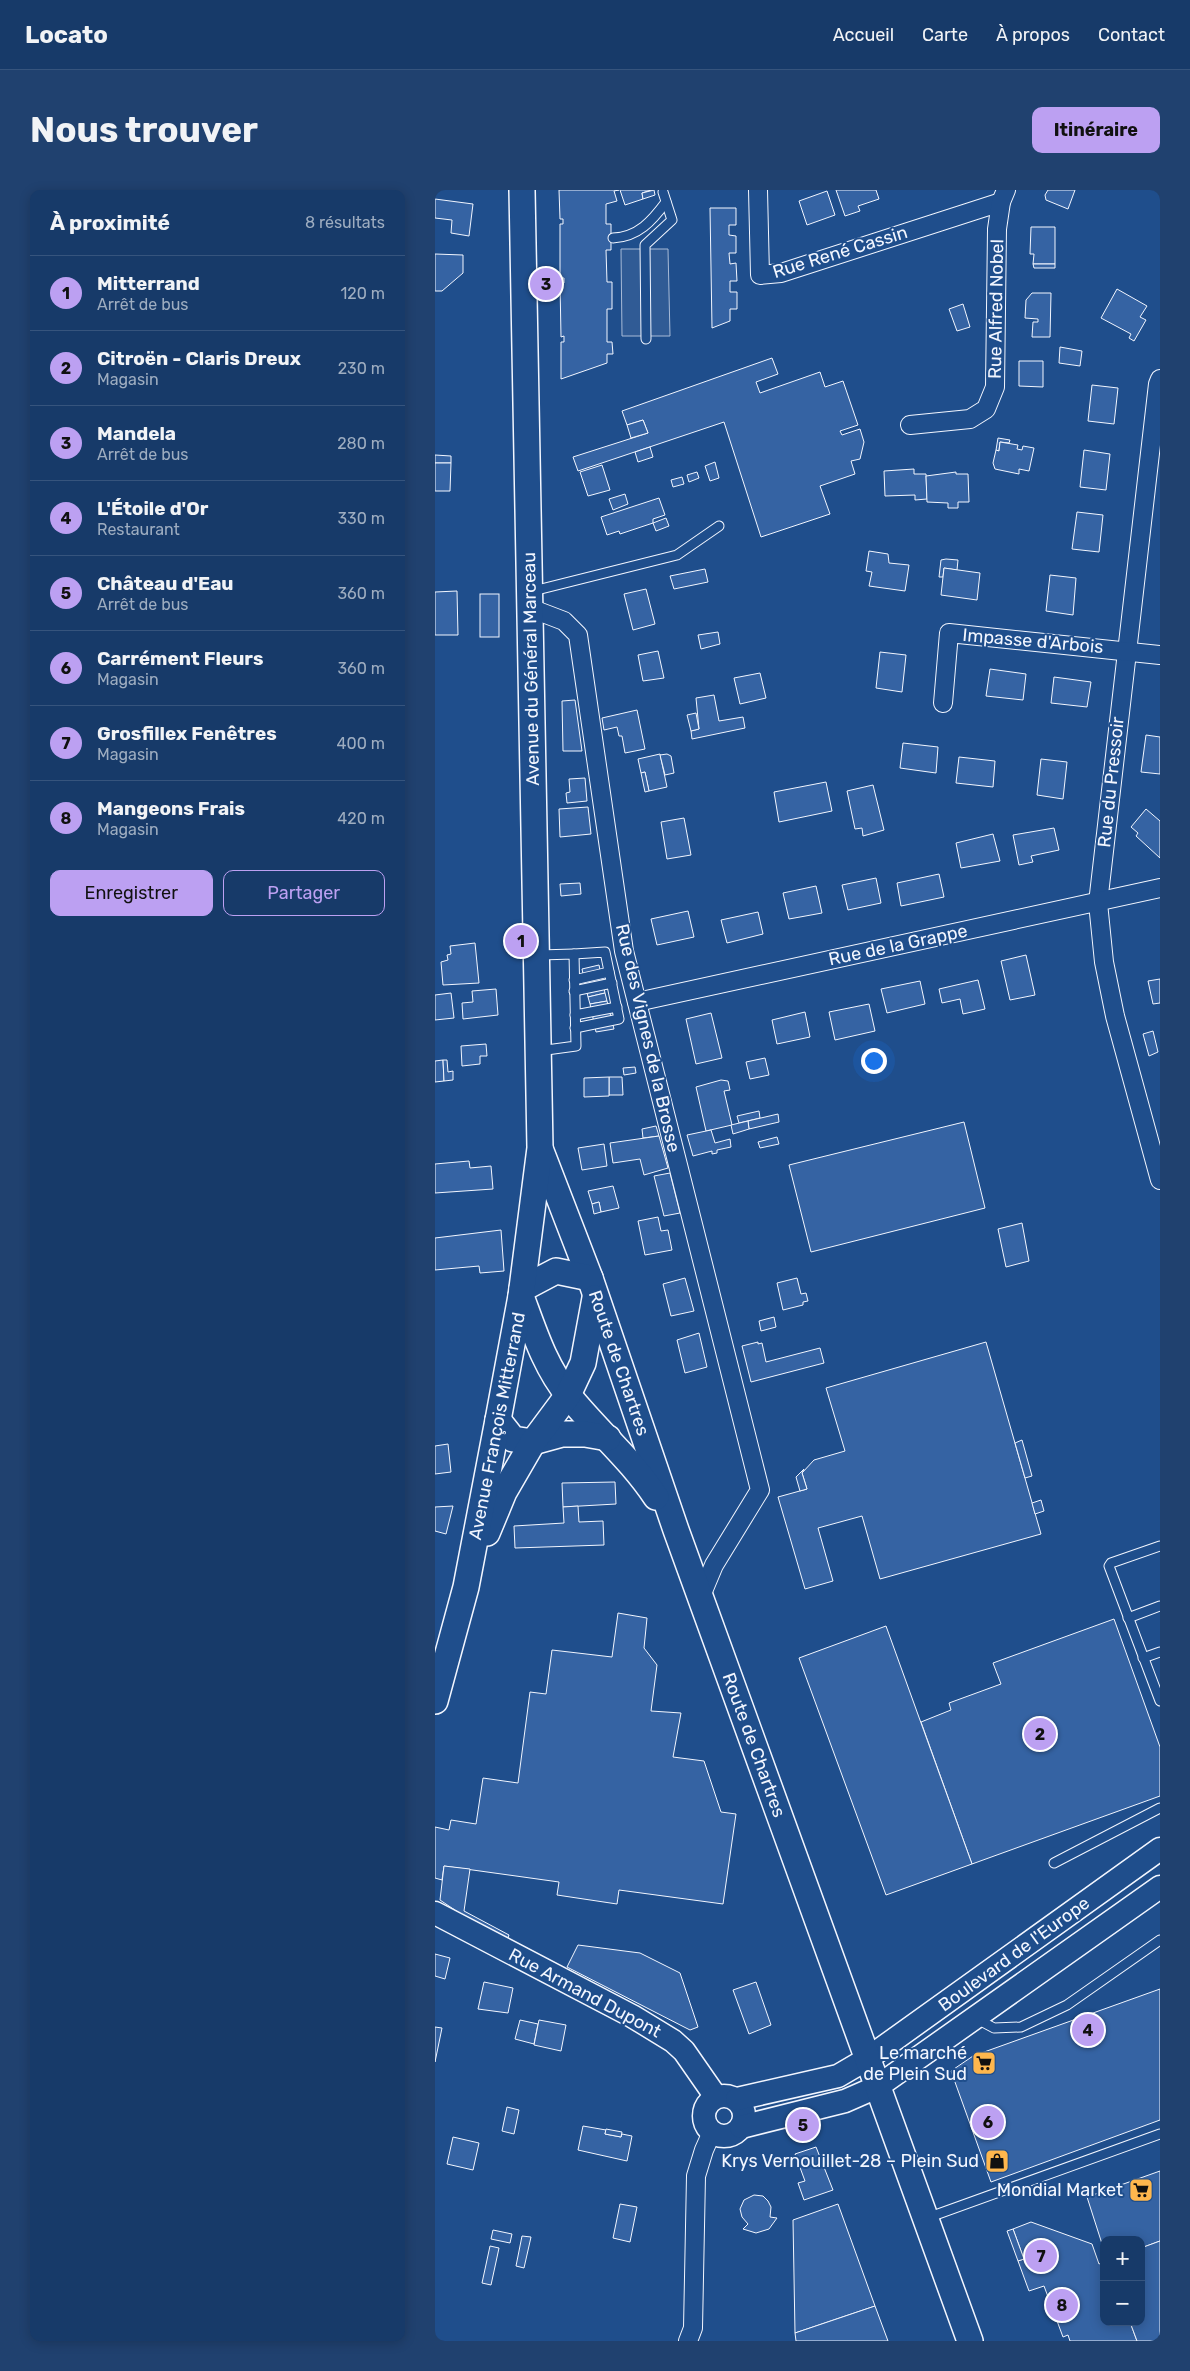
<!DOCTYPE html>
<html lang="fr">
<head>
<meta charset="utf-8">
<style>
	:root { --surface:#173a69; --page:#20416f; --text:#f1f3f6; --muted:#9eadc0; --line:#36547d; --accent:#bca0f2 }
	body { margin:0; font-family:Rubik,sans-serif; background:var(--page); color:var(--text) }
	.controls { position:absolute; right:15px; bottom:15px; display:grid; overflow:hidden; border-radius:10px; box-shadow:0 2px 12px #0003 }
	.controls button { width:45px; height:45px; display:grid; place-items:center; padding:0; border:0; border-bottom:1px solid var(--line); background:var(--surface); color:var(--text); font:25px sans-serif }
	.you { position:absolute; left:438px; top:870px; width:18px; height:18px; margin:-12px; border:4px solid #fff; border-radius:50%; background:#1a73e8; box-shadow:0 0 0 8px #1a73e833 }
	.badge { display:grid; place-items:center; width:32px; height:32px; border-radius:50%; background:var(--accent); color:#111; font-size:16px; font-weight:700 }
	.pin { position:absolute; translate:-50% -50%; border:2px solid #fff; box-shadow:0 1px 5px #0006 }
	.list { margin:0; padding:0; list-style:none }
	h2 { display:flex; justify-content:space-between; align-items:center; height:65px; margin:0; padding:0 20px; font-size:21px }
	h2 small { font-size:16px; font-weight:400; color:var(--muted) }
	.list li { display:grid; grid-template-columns:32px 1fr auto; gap:15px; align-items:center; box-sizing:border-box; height:75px; padding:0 20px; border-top:1px solid var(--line) }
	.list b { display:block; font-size:19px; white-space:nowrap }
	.list p { margin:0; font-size:16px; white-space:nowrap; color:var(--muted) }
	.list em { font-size:16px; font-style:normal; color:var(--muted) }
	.actions { display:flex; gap:10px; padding:15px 20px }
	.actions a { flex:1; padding:11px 0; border:1px solid var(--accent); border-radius:10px; text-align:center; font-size:18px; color:var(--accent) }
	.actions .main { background:var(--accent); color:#111 }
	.map { position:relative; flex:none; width:725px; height:2151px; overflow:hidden; border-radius:10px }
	header { display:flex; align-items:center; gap:30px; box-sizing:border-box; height:70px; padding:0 25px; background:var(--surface); border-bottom:1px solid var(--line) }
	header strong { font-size:24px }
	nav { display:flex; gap:28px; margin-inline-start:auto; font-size:18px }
	.intro { display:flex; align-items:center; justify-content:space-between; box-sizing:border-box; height:120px; padding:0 30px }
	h1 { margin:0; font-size:35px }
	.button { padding:12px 22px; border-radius:10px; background:var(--accent); color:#111; font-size:18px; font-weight:700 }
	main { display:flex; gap:30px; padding:0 30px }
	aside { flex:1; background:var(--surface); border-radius:10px; box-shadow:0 2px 12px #0003 }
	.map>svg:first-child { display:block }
	.parking { fill:#305b95; stroke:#a8bbd7 }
	.building { fill:#3563a3; stroke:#f2f6ff }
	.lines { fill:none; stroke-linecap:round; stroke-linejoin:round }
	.service-casing { stroke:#f2f6ff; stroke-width:11 }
	.minor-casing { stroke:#f2f6ff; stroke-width:20 }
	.tertiary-casing { stroke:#f2f6ff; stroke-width:25 }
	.secondary-casing { stroke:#f2f6ff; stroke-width:28 }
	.service { stroke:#1f4e8c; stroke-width:9 }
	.minor { stroke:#1f4e8c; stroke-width:18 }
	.tertiary { stroke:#1f4e8c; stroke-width:22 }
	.secondary { stroke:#1f4e8c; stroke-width:25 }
	.labels { text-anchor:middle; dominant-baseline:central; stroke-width:4; stroke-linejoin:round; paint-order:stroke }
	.street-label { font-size:18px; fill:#f2f6ff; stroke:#1f4e8c }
	.poi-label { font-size:18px; fill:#f2f6ff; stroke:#1f4e8c; text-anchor:end }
</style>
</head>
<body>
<header>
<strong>Locato</strong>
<nav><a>Accueil</a><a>Carte</a><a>À propos</a><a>Contact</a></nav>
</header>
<div class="intro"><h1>Nous trouver</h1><a class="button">Itinéraire</a></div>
<main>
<aside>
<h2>À proximité<small>8 résultats</small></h2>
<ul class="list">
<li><span class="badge">1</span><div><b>Mitterrand</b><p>Arrêt de bus</p></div><em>120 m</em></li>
<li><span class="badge">2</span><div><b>Citroën - Claris Dreux</b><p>Magasin</p></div><em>230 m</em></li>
<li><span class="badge">3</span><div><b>Mandela</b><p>Arrêt de bus</p></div><em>280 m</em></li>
<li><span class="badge">4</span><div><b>L'Étoile d'Or</b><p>Restaurant</p></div><em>330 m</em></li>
<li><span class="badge">5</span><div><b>Château d'Eau</b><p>Arrêt de bus</p></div><em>360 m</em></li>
<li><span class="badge">6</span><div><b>Carrément Fleurs</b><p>Magasin</p></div><em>360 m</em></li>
<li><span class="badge">7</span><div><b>Grosfillex Fenêtres</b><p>Magasin</p></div><em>400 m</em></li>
<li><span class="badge">8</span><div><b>Mangeons Frais</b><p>Magasin</p></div><em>420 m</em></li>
</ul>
<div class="actions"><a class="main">Enregistrer</a><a>Partager</a></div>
</aside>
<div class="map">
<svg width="725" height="2151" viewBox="0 0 725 2151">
	<rect width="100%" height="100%" fill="#1f4e8c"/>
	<!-- parking -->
	<polygon class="parking" points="186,59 233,59 235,146 187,146"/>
	<!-- building -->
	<g class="building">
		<polygon points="124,0 184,0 179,1 182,11 171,14 171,34 176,34 176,60 171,60 172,92 177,92 177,119 172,119 172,152 177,152 178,164 172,164 172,173 126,189 126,152 129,152 129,146 126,147 125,93 129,93 129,88 125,88 125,34 128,34 128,29 125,29"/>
		<polygon points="185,0 216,0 207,3 208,9 190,15"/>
		<polygon points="219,0 220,5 208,9 207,3"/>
		<polygon points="401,0 441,0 444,9 423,16 425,21 410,26"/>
		<polygon points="640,0 633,19 611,10 610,5 613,0"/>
		<polygon points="392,1 400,25 372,35 364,11"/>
		<polygon points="0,9 38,14 34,46 16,43 17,30 0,28"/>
		<polygon points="275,18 301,18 301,35 294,35 294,45 301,46 301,63 294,63 295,74 301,73 302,91 295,91 295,102 302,102 302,119 295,119 295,131 277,138"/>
		<polygon points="596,37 620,37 620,74 598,74 599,64 595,64"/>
		<polygon points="0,64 28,65 28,83 7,101 0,101"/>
		<polygon points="598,74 620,74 620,78 599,78"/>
		<polygon points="682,99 712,116 705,127 711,130 699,151 694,148 696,144 666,128"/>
		<polygon points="597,103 616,103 615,147 597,147 598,132 603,132 603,129 590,128 591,110"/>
		<polygon points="528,114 535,137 522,141 514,119"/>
		<polygon points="625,157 647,161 645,176 624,173"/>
		<polygon points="337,168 343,184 321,192 325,203 385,182 390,197 408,191 423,235 405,241 407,245 425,239 429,252 425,269 416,271 420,284 385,296 395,324 326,347 289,232 143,281 138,267 213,243 208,230 192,235 187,221"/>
		<polygon points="584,171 608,171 608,197 584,196"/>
		<polygon points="657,195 683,198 679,234 653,231"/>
		<polygon points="208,230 213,243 196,248 192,235"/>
		<polygon points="563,248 575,250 574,253 565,252 564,261 561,260"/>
		<polygon points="565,252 583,255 582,259 587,260 588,256 599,258 594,281 584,279 584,284 560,279 558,273 561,260 564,261"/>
		<polygon points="215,257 218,267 203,272 200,262"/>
		<polygon points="649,260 675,264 671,300 645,297"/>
		<polygon points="0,265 16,266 16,273 0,273"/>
		<polygon points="280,272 284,288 275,291 270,276"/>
		<polygon points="0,273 16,273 15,301 0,301"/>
		<polygon points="167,275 175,300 153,306 145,282"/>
		<polygon points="479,279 479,284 491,284 492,309 480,310 480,305 450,306 449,281"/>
		<polygon points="262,282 264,288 254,292 252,285"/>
		<polygon points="521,282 521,284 533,284 534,312 523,312 523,318 513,318 513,313 492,312 491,286"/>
		<polygon points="247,287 249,294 238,297 236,290"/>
		<polygon points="190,304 193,314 178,320 174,309"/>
		<polygon points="224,308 230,325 218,329 218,333 185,344 184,341 172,345 166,327"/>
		<polygon points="642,322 668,325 664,362 637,359"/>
		<polygon points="231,328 234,336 221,341 218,333"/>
		<polygon points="434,361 453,364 454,373 474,375 470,401 434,396 437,382 431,381"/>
		<polygon points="511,369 523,370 522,380 509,378 508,387 504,387 506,370"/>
		<polygon points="509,378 545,383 542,410 506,405"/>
		<polygon points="270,379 273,392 239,399 235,386"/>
		<polygon points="615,385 641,388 638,425 611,421"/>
		<polygon points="211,399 220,434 198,440 189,404"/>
		<polygon points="22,401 23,445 0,445 0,402"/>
		<rect x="45" y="404" width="19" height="43"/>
		<polygon points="283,442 285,454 266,459 263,445"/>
		<polygon points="223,461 229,488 208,491 203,465"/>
		<polygon points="445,462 471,465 467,502 441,498"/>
		<polygon points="555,479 591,484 588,510 551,506"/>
		<polygon points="325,483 331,508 305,514 299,488"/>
		<polygon points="619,487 656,492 652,517 616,513"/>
		<polygon points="279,505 284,531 308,527 310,538 257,549 256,541 264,539 261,508"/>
		<polygon points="140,510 147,561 128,561 127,511"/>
		<polygon points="202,520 210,559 190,563 187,546 184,546 182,537 169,540 167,528"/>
		<polygon points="261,523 264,539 256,541 252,525"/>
		<polygon points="711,545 725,547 725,584 706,582"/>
		<polygon points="468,553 503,557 501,583 465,578"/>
		<polygon points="225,564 232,597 214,601 210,582 206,583 203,569"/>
		<polygon points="232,564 236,566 239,583 230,585 225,565"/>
		<polygon points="524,567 560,571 558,597 521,593"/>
		<polygon points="606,569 632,572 628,609 602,605"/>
		<polygon points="210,582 214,601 210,602 206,583"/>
		<polygon points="150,588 152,611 132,613 131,603 135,602 134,589"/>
		<polygon points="391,592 397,621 344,632 339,602"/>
		<polygon points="438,595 449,640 428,646 427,638 420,639 412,601"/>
		<polygon points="153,617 156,644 125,647 124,619"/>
		<polygon points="711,619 725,631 725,668 701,646 703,643 696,637"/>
		<polygon points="249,628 256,665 232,669 226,632"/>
		<polygon points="619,638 624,660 596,666 598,672 584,675 578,645"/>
		<polygon points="558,644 565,671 526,678 521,653"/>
		<polygon points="504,684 509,707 466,716 462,693"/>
		<polygon points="441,688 446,713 413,720 407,695"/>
		<polygon points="145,693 146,704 126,706 125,694"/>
		<polygon points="381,696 387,723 354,729 348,703"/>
		<polygon points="253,721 259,747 222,755 216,729"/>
		<polygon points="323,722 328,744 292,753 286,730"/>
		<polygon points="40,753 44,793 8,795 6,772 13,770 12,765 16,764 15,756"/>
		<polygon points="591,765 600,805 575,810 566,771"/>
		<polygon points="164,775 170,803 153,807 147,779"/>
		<polygon points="725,789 725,813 718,814 713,791"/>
		<polygon points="543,790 550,819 528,824 525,809 507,813 504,799"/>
		<polygon points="485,791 490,814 452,823 446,799"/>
		<polygon points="61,799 63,825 28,829 27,813 38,812 37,801"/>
		<polygon points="16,803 19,828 0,830 0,805"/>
		<polygon points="170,803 172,811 155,814 153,807"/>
		<polygon points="172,811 179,839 161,842 155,814"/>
		<polygon points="434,814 440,841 400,850 394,822"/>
		<polygon points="370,822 375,847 342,854 337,830"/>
		<polygon points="276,823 287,868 261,874 251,829"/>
		<polygon points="718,841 723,862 714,866 708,844"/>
		<polygon points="51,854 52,866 45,866 45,874 27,876 26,856"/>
		<polygon points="330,868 334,885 315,889 311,872"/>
		<polygon points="8,870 9,891 0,892 0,871"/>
		<polygon points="8,870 12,870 13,882 18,881 18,890 9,891"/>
		<polygon points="200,877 201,883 189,885 188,878"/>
		<polygon points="174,887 187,887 188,905 174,905"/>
		<polygon points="174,887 174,906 149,907 149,888"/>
		<polygon points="286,890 293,891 295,900 289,901 297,935 271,941 261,897"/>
		<polygon points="324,921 325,928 304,933 302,926"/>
		<polygon points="343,924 344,932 314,939 313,931"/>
		<polygon points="313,931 314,939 298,944 296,935"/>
		<polygon points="529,932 550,1018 376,1062 354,975"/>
		<polygon points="221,936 224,946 208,948 207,939"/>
		<polygon points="276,940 280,953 295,949 296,957 282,960 282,963 277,964 277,961 258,966 252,945"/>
		<polygon points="224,946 233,978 209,985 205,969 178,973 175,953"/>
		<polygon points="342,947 344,954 325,958 323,952"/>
		<polygon points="169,954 172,976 147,980 143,958"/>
		<polygon points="34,971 35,978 56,976 58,999 0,1003 0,974"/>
		<polygon points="235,983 245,1023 229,1026 219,986"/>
		<polygon points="178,996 184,1018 166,1022 164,1012 157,1014 153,1001"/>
		<polygon points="164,1012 166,1022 159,1024 157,1014"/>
		<polygon points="223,1027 226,1041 233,1040 237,1060 210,1065 203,1031"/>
		<polygon points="587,1033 594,1071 571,1077 563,1039"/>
		<polygon points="66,1040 69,1081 45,1083 44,1076 0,1080 0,1048"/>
		<polygon points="250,1088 259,1121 236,1126 228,1094"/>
		<polygon points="362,1088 366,1104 371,1103 373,1111 368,1112 368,1115 348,1120 342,1093"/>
		<polygon points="339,1127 341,1137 326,1141 324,1131"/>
		<polygon points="264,1143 272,1177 250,1183 242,1150"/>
		<polygon points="323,1152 323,1154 327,1153 331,1172 385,1158 389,1173 316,1192 307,1156"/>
		<polygon points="551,1152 606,1344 445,1389 427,1326 383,1338 398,1391 370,1399 343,1307 372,1299 367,1283 379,1270 410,1261 391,1198"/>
		<polygon points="587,1250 597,1286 590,1288 580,1253"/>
		<polygon points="13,1254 16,1282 0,1284 0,1256"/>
		<polygon points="369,1279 367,1283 372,1299 365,1301 361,1287"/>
		<polygon points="180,1292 181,1314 128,1317 127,1293"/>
		<polygon points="606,1310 609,1321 600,1324 597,1313"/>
		<polygon points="18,1316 11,1344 0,1341 0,1317"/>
		<polygon points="143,1316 144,1332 168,1331 169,1355 80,1358 79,1336 129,1333 128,1317"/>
		<polygon points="183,1423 212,1428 209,1458 222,1475 216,1521 246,1523 238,1567 269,1571 286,1622 301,1624 288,1714 184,1700 182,1714 122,1705 124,1692 9,1676 7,1690 0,1688 0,1637 14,1640 16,1630 41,1634 48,1588 83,1593 95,1502 111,1504 117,1460 177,1467"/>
		<polygon points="679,1429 725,1557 725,1606 537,1674 486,1532 516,1520 514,1513 566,1494 558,1473"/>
		<polygon points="451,1436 537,1674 451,1705 364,1468"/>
		<polygon points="9,1676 35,1679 29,1721 74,1745 72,1750 45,1737 5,1710"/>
		<polygon points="143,1755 205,1763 245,1783 263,1837 255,1840 132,1777"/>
		<polygon points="0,1764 15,1768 10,1789 0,1786"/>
		<polygon points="49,1792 78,1798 73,1823 43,1819"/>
		<polygon points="321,1792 336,1835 314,1844 298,1800"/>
		<polygon points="725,1799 725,1930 556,1992 516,1881 538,1866"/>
		<polygon points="85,1830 103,1834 99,1854 80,1849"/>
		<polygon points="104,1830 131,1835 126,1861 99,1855"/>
		<polygon points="0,1837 7,1838 0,1872"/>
		<polygon points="72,1917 84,1920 79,1944 67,1941"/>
		<polygon points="148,1936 171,1940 170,1944 186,1947 187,1944 197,1946 192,1971 143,1960"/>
		<polygon points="171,1939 187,1942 186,1947 170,1944"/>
		<polygon points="18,1947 44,1953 38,1980 12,1974"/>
		<polygon points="381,1957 398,2000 369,2010 363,1993 370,1991 360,1964"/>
		<polygon points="725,1981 725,2051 706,2058 706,2050 669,2050 669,2060 652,2007"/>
		<polygon points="319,2005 328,2006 333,2011 336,2017 335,2027 342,2028 334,2039 321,2043 308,2039 313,2034 307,2027 305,2019 309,2010"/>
		<polygon points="185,2014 202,2017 195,2052 178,2048"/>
		<polygon points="403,2014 440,2116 360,2143 358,2030"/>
		<polygon points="596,2032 657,2054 664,2074 669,2072 669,2132 695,2132 702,2151 635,2151 633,2145 628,2147 609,2096 594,2101 583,2071 589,2069 578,2039"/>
		<polygon points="578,2039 589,2069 583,2071 572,2041"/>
		<polygon points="58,2040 77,2044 75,2053 56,2049"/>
		<polygon points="87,2046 96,2047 89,2078 81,2076"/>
		<polygon points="725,2051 725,2151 702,2151 695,2132 706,2132 706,2058"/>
		<polygon points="55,2056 64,2058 56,2095 47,2093"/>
		<polygon points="440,2116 453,2151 361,2151 360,2143"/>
	</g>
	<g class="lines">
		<!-- service casing -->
		<g class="service-casing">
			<g id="service">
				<path d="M178,48C203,47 217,31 231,12"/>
				<polyline points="211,149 210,55 237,30 228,2"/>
				<polyline points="98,401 242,365 284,336"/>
				<polyline points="139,764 170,762 184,829 140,838"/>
				<polyline points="139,790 174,782"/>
				<polyline points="139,801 177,793"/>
				<polyline points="140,825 182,817"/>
				<polyline points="104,861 141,856 139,764 104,765"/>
				<polyline points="725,1356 676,1373 674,1376 725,1511"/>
				<polyline points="693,1428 725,1416"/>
				<polyline points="708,1468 725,1462"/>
				<polyline points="619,1673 725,1618"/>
				<polyline points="542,1829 559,1838 586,1837 632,1815 725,1750"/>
				<polyline points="492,2028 725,1944"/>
			</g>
		</g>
		<!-- minor casing -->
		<g class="minor-casing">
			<g id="minor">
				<polyline points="323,0 325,85 346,83 566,12"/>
				<polyline points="725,189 723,194 663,713 669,772 680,826 725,990"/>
				<polyline points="475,235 535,229 551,219 560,197 562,39 566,12 571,0"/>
				<polyline points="95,418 129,431 143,445 189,761 325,1300 279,1375 266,1406"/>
				<polyline points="508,513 514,443 725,465"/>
				<polyline points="202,812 725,698"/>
				<polyline points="253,2151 258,2138 261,1986 269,1960 277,1942"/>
			</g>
		</g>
		<!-- tertiary casing -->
		<g class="tertiary-casing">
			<g id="tertiary">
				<polyline points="0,1723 197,1826 238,1851 249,1861 281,1907"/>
				<circle cx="289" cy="1926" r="20"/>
				<polyline points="302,1909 403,1886 432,1869 725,1659"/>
				<polyline points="306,1937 410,1911 442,1897 725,1697"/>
			</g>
		</g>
		<!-- secondary casing -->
		<g class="secondary-casing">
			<g id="secondary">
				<polyline points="106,961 155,1088 241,1340 535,2151"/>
				<polyline points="87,1099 121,1081 155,1088"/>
				<path d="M86,1106C99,1141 110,1177 134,1206C162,1241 196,1269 221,1307"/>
				<polyline points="63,1230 78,1249 98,1252 127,1244 150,1244 173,1248"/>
				<polyline points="52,1343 69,1302 98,1252 133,1205 148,1173 160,1108"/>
				<polyline points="0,1511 31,1397 63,1230 86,1106 105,958 87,0"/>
			</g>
		</g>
		<!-- service -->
		<use href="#service" class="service"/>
		<!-- minor -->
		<use href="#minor" class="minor"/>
		<!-- tertiary -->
		<use href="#tertiary" class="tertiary"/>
		<!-- secondary -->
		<use href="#secondary" class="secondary"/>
	</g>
	<!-- icons -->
	<defs>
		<g id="supermarket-square" transform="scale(1.25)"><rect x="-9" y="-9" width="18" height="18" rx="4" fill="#ffb74d" stroke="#1f4e8c"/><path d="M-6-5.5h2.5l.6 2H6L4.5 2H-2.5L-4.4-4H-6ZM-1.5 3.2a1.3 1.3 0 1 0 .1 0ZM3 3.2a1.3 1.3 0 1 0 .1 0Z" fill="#111"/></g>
		<g id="shop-square" transform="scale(1.25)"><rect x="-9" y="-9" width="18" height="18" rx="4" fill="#ffb74d" stroke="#1f4e8c"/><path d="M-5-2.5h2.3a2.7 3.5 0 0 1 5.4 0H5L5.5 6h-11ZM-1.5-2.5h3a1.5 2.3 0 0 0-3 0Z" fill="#111"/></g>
	</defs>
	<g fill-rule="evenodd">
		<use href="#supermarket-square" x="549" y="1873"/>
		<use href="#shop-square" x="562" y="1971"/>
		<use href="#supermarket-square" x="706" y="2000"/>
	</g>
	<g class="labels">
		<!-- street labels -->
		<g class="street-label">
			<text transform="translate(405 62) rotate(-17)">Rue René Cassin</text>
			<text transform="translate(561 119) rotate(-89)">Rue Alfred Nobel</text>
			<text transform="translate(598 451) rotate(5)">Impasse d'Arbois</text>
			<text transform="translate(96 479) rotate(-91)">Avenue du Général Marceau</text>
			<text transform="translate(676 592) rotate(-84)">Rue du Pressoir</text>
			<text transform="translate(463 755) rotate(-12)">Rue de la Grappe</text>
			<text transform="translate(213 848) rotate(77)">Rue des Vignes de la Brosse</text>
			<text transform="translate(184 1173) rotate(71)">Route de Chartres</text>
			<text transform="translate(62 1236) rotate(-79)">Avenue François Mitterrand</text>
			<text transform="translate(319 1555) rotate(70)">Route de Chartres</text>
			<text transform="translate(579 1764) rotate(-36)">Boulevard de l'Europe</text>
			<text transform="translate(150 1803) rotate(28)">Rue Armand Dupont</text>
		</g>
		<!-- poi labels -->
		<g class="poi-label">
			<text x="532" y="1863">Le marché<tspan x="532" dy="21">de Plein Sud</tspan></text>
			<text x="544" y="1971">Krys Vernouillet-28 – Plein Sud</text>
			<text x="688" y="2000">Mondial Market</text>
		</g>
	</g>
</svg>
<div class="controls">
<button>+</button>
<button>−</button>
</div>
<div class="you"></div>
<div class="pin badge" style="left:86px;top:751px">1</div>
<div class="pin badge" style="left:605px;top:1544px">2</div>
<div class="pin badge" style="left:111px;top:94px">3</div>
<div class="pin badge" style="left:653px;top:1840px">4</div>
<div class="pin badge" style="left:368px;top:1935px">5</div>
<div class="pin badge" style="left:553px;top:1932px">6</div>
<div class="pin badge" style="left:606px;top:2066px">7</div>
<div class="pin badge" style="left:627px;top:2115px">8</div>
</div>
</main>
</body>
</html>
